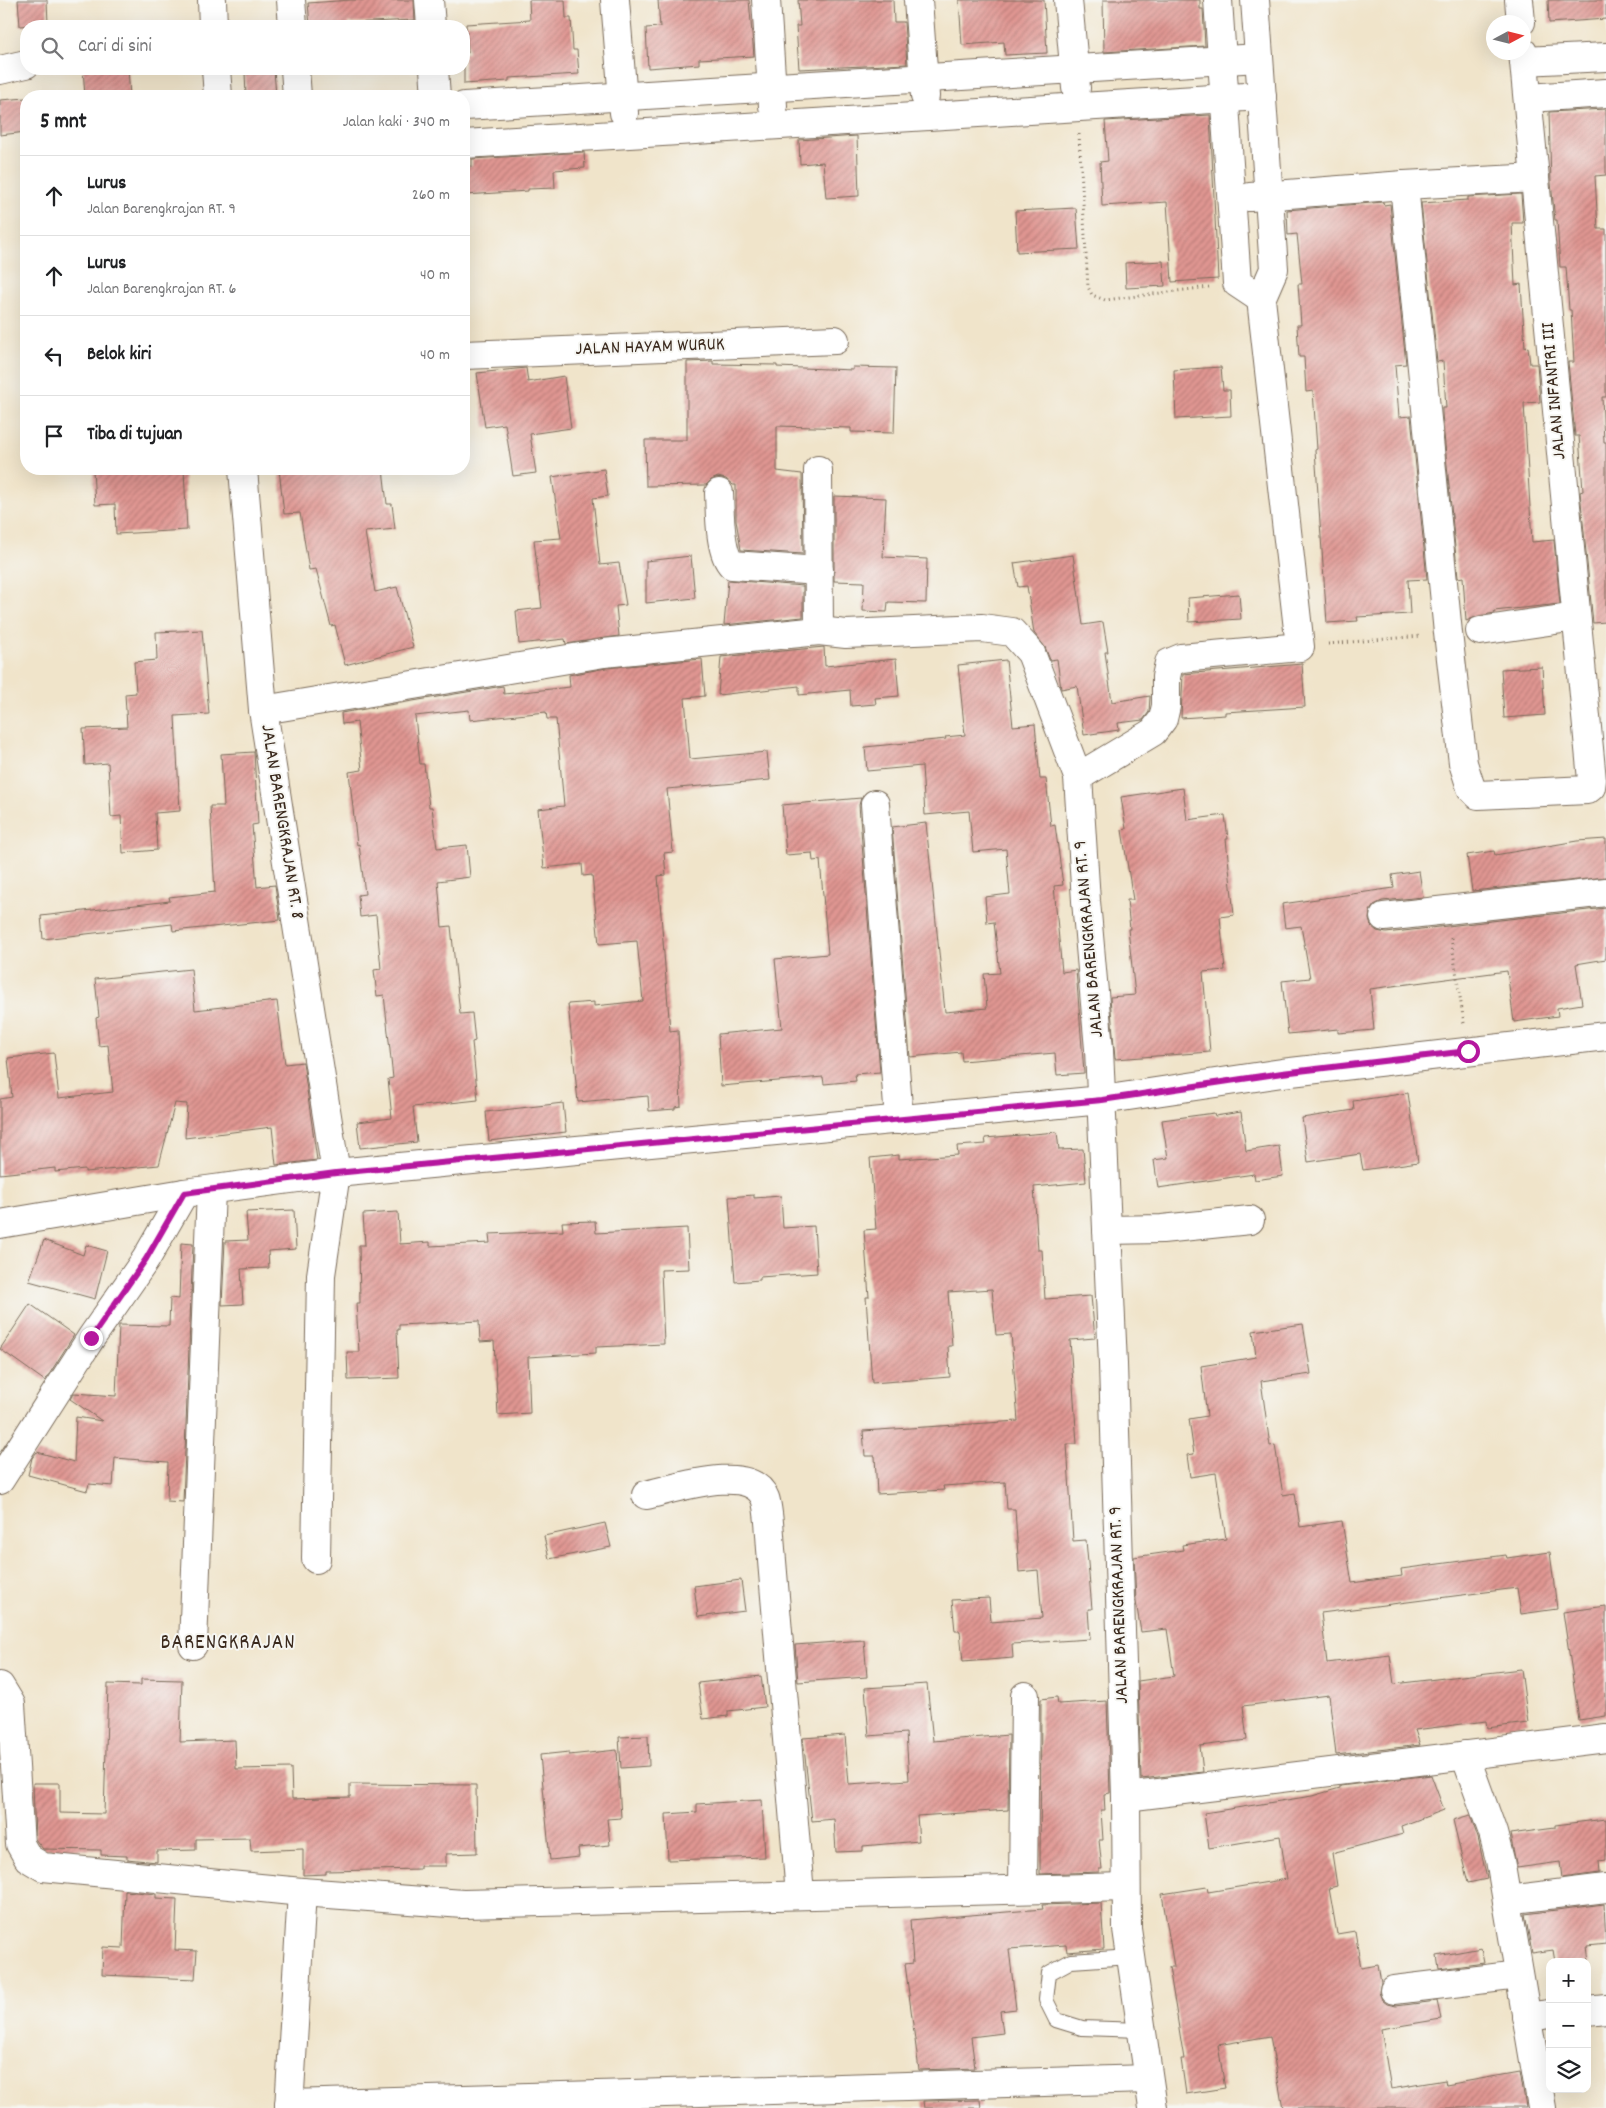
<!DOCTYPE html>
<html lang="id">
<head>
<meta charset="utf-8">
<style>
	:root { --surface:#fff; --page:#f6f6f6; --text:#202124; --muted:#757577; --line:#e0e0e0 }
	body { margin:0; font-family:Dekko,sans-serif; background:var(--page); color:var(--text) }
	.controls { position:absolute; right:15px; bottom:15px; display:grid; overflow:hidden; border-radius:10px; box-shadow:0 5px 20px #0002 }
	.controls button { width:45px; height:45px; display:grid; place-items:center; padding:0; border:0; border-bottom:1px solid var(--line); background:var(--surface); color:var(--text); font:25px sans-serif }
	.compass { position:absolute; left:1486px; top:15px; width:45px; height:45px; border-radius:50%; background:var(--surface); box-shadow:0 5px 20px #0002; rotate:83deg }
	.stop { position:absolute; width:15px; height:15px; margin:-11px; border:4px solid #b5179e; border-radius:50%; background:#fff }
	.stop.end { background:#b5179e; border-color:#fff; box-shadow:0 1px 5px #0008 }
	.list { margin:0; padding:0; list-style:none }
	h2 { display:flex; justify-content:space-between; align-items:center; height:65px; margin:0; padding:0 20px; font-size:21px }
	h2 small { font-size:16px; font-weight:400; color:var(--muted) }
	.list li { display:grid; grid-template-columns:32px 1fr auto; gap:15px; align-items:center; box-sizing:border-box; height:80px; padding:0 20px; border-top:1px solid var(--line) }
	.list b { display:block; font-size:19px; white-space:nowrap }
	.list p { margin:0; font-size:16px; white-space:nowrap; color:var(--muted) }
	.list em { font-size:16px; font-style:normal; color:var(--muted) }
	.icon { flex:none; width:28px; height:28px; fill:none; stroke:currentColor; stroke-width:2; stroke-linecap:round; stroke-linejoin:round }
	.map { position:relative; flex:none; width:1606px; height:2108px; overflow:hidden }
	.search { position:absolute; background:var(--surface); box-shadow:0 5px 20px #0002; left:20px; top:20px; width:450px; height:55px; display:flex; align-items:center; gap:12px; box-sizing:border-box; padding:0 18px; border-radius:20px; color:var(--muted); font-size:19px }
	.panel { position:absolute; background:var(--surface); box-shadow:0 5px 20px #0002; left:20px; top:90px; width:450px; height:385px; border-radius:20px }
	.map>svg:first-child { display:block }
	.building { fill:url(#building-hatch) }
	.lines { fill:none; stroke-linecap:round; stroke-linejoin:round }
	.service-casing { stroke:#7a6b5a; stroke-width:16 }
	.minor-casing { stroke:#7a6b5a; stroke-width:30 }
	.path { stroke:#7a6b5a; stroke-width:3; stroke-dasharray:1 4; stroke-linecap:butt }
	.service { stroke:#fff; stroke-width:14 }
	.minor { stroke:#fff; stroke-width:28 }
	.route { stroke:#b5179e; stroke-width:6 }
	.labels { text-anchor:middle; dominant-baseline:central; stroke-width:4; stroke-linejoin:round; paint-order:stroke }
	.street-label { font-size:19px; fill:#3b2a1e; stroke:#f6f6f2 }
	.quarter-label { font-size:21px; letter-spacing:1px; fill:#3b2a1e; stroke:#f6f6f2 }
</style>
</head>
<body>
<div class="map">
<svg width="1606" height="2108" viewBox="0 0 1606 2108">
	<defs>
		<pattern id="building-hatch" width="6" height="6" patternUnits="userSpaceOnUse" patternTransform="scale(1.25)"><rect width="6" height="6" fill="#e09692"/><path d="M-1 1l2-2M0 6l6-6M5 7l2-2" fill="none" stroke="#b77b77"/></pattern>
	</defs>
	<rect width="100%" height="100%" fill="#f6f6f2"/>
	<filter id="ink" filterUnits="userSpaceOnUse"><feTurbulence type="fractalNoise" baseFrequency=".02" numOctaves="2"/><feDisplacementMap in="SourceGraphic" scale="10" xChannelSelector="R" yChannelSelector="G"/><feConvolveMatrix kernelMatrix="1 2 1 2 8 2 1 2 1" color-interpolation-filters="sRGB"/></filter>
	<filter id="wash" filterUnits="userSpaceOnUse"><feTurbulence type="fractalNoise" baseFrequency=".0096" numOctaves="4" result="noise"/><feDisplacementMap in="SourceGraphic" scale="20" xChannelSelector="R" yChannelSelector="G"/><feGaussianBlur stdDeviation="1.12" result="paint"/><feColorMatrix in="noise" values="0 0 0 0 0 0 0 0 0 0 0 0 0 0 0 0 0 1.4 0 .05"/><feComposite in="paint" operator="in"/></filter>
	<g filter="url(#wash)">
		<rect width="100%" height="100%" fill="#f0e4ca"/>
		<g id="blocks">
			<!-- building -->
			<g class="building">
				<polygon points="18,0 47,0 48,24 20,26"/>
				<polygon points="351,0 414,0 415,20 349,23 349,26 310,26 308,3"/>
				<polygon points="529,0 565,0 566,18 571,18 573,50 577,50 579,74 509,78 509,81 464,84 464,53 468,53 466,24 530,20"/>
				<polygon points="658,0 749,0 754,56 699,59 699,64 648,68 646,28 660,27"/>
				<polygon points="798,0 893,0 894,22 904,22 907,64 799,69 796,26 800,26"/>
				<polygon points="959,0 1044,0 1047,53 1005,55 1004,42 962,45"/>
				<polygon points="1103,0 1200,0 1200,9 1203,9 1205,46 1104,52"/>
				<polygon points="1548,0 1606,0 1606,19 1549,23"/>
				<polygon points="83,69 128,69 130,96 85,96"/>
				<polygon points="274,70 276,96 246,96 245,73"/>
				<polygon points="26,98 26,132 0,135 0,100"/>
				<polygon points="1606,109 1606,175 1595,176 1598,229 1606,229 1606,397 1602,397 1604,442 1606,442 1606,622 1593,623 1580,492 1583,491 1579,436 1575,436 1568,362 1574,362 1571,310 1569,310 1566,267 1560,267 1557,220 1555,220 1551,183 1549,112"/>
				<polygon points="1210,115 1218,279 1172,282 1167,202 1102,206 1100,162 1108,161 1105,121"/>
				<polygon points="857,136 859,196 826,198 823,162 800,164 799,140"/>
				<polygon points="584,152 585,168 554,170 555,188 528,189 528,191 465,195 464,166 472,166 472,159"/>
				<polygon points="1521,194 1523,223 1512,223 1515,285 1521,284 1525,348 1528,347 1530,364 1537,364 1540,402 1524,403 1532,542 1554,540 1560,604 1494,611 1495,613 1478,616 1466,621 1463,577 1458,578 1442,414 1442,408 1446,408 1443,361 1437,362 1421,203 1468,200 1468,197"/>
				<polygon points="1383,202 1384,205 1390,204 1406,364 1395,365 1399,417 1411,416 1427,579 1408,580 1410,614 1357,617 1358,621 1327,623 1315,450 1317,449 1313,391 1306,392 1304,357 1299,357 1297,325 1301,325 1298,284 1302,284 1297,234 1288,235 1287,210"/>
				<polygon points="1076,208 1079,249 1017,252 1015,211"/>
				<polygon points="1163,261 1165,286 1126,288 1125,263"/>
				<polygon points="713,361 713,364 777,365 777,367 853,370 853,367 896,368 894,433 851,432 851,428 777,426 777,471 802,474 803,554 741,550 736,520 736,485 733,485 726,479 718,477 711,480 706,485 646,486 645,440 687,440 687,362"/>
				<polygon points="1221,367 1223,390 1230,390 1231,416 1176,419 1174,370"/>
				<polygon points="526,368 528,382 564,376 571,428 530,434 536,473 513,476 505,424 485,427 477,373"/>
				<polygon points="93,469 184,469 187,530 116,534 115,504 95,505"/>
				<polygon points="279,469 383,469 387,504 392,504 395,529 365,532 375,592 397,587 413,647 345,665 335,625 331,626 316,569 309,570 300,513 284,514"/>
				<polygon points="604,469 608,496 593,498 600,565 619,563 626,605 616,606 619,636 566,644 565,639 519,644 516,611 542,608 534,540 561,538 552,477"/>
				<polygon points="834,496 886,498 883,557 927,559 926,603 888,602 887,612 863,611 864,582 834,581"/>
				<polygon points="1073,555 1083,625 1103,622 1108,652 1105,652 1112,702 1150,696 1149,712 1143,720 1118,723 1119,730 1084,735 1077,686 1061,689 1057,659 1050,660 1045,647 1034,633 1027,586 1018,587 1014,563"/>
				<polygon points="691,556 695,598 646,603 646,561"/>
				<polygon points="728,580 803,586 803,617 724,625"/>
				<polygon points="1239,594 1241,619 1189,622 1188,598"/>
				<polygon points="202,630 209,714 175,716 180,811 155,813 157,850 123,853 121,816 111,817 108,763 85,765 83,729 127,727 125,694 136,693 134,662 157,660 156,632"/>
				<polygon points="824,647 825,666 896,659 899,696 875,698 876,704 851,706 850,690 799,695 799,686 718,695 721,657"/>
				<polygon points="702,659 705,696 685,698 690,759 767,752 770,780 667,789 673,852 664,853 666,875 658,876 670,1031 678,1030 681,1106 675,1107 675,1109 649,1111 648,1096 578,1102 568,1004 594,1002 594,1006 643,1001 637,941 599,944 592,875 583,876 582,864 544,868 538,809 564,806 556,719 547,719 546,712 470,720 469,710 415,716 420,764 424,764 429,807 432,807 437,848 467,845 470,877 438,881 442,927 451,926 460,1014 472,1013 475,1041 472,1042 478,1100 413,1107 417,1142 360,1148 357,1122 392,1118 388,1079 393,1078 384,995 377,996 374,970 381,969 376,915 360,917 358,895 365,894 359,844 357,845 349,772 362,770 357,722 342,724 341,713 503,686 504,694 570,687 569,675 606,668"/>
				<polygon points="1006,660 1013,726 1035,724 1040,779 1046,779 1051,826 1055,825 1063,885 1054,886 1062,972 1076,970 1084,1073 1057,1075 1055,1053 962,1061 961,1052 910,1057 892,827 926,823 945,1012 987,1008 984,974 1000,973 994,922 987,923 985,897 1010,894 1006,849 973,852 969,811 925,815 922,766 867,771 865,747 946,739 945,737 965,735 958,665"/>
				<polygon points="1302,664 1305,707 1225,712 1225,715 1181,718 1183,674"/>
				<polygon points="1542,667 1545,715 1504,718 1501,669"/>
				<polygon points="254,752 258,824 252,825 257,887 275,885 280,920 173,931 172,924 43,939 41,916 170,901 169,897 215,892 210,806 224,806 221,754"/>
				<polygon points="1183,788 1187,820 1225,815 1228,839 1226,839 1234,915 1220,917 1225,970 1203,972 1210,1052 1115,1059 1110,997 1135,995 1128,929 1130,929 1127,900 1133,900 1122,830 1126,829 1121,797"/>
				<polygon points="861,798 859,805 880,1072 855,1074 856,1081 824,1084 823,1077 721,1086 718,1034 782,1028 775,959 828,954 820,860 813,861 812,853 786,855 782,805"/>
				<polygon points="1606,839 1606,877 1472,891 1467,855 1494,851 1495,855 1577,841"/>
				<polygon points="1419,871 1423,897 1382,901 1374,905 1370,911 1369,919 1371,926 1377,931 1386,933 1606,908 1606,959 1576,964 1582,1004 1557,1008 1558,1016 1514,1022 1507,971 1370,989 1374,1030 1338,1033 1338,1029 1288,1034 1282,981 1310,978 1301,926 1285,928 1282,904 1394,888 1392,875"/>
				<polygon points="191,969 195,1010 277,1001 285,1064 303,1062 317,1160 276,1165 272,1127 185,1138 187,1104 175,1103 159,1165 85,1172 85,1169 55,1172 55,1168 0,1174 0,1099 12,1097 8,1058 54,1053 59,1098 113,1092 108,1045 99,1046 96,1018 99,1017 95,979"/>
				<polygon points="1408,1093 1418,1162 1363,1170 1360,1154 1308,1162 1302,1118 1354,1110 1353,1101"/>
				<polygon points="563,1103 566,1132 489,1141 486,1112"/>
				<polygon points="1241,1112 1246,1151 1279,1146 1283,1176 1255,1180 1254,1174 1158,1188 1154,1160 1168,1158 1162,1120 1214,1113 1215,1116"/>
				<polygon points="1057,1132 1059,1150 1083,1149 1086,1182 1034,1187 1038,1250 1042,1250 1045,1299 1091,1296 1095,1338 1070,1340 1077,1444 1067,1444 1073,1541 1086,1540 1092,1609 1088,1609 1090,1639 1012,1644 1013,1658 963,1662 960,1631 955,1631 952,1600 989,1598 991,1622 1042,1618 1038,1570 1019,1572 1015,1509 1007,1509 1005,1482 943,1486 944,1490 877,1494 875,1456 865,1456 863,1431 1018,1421 1011,1334 996,1335 992,1289 948,1292 952,1346 948,1346 950,1377 872,1383 866,1297 869,1297 864,1230 876,1229 870,1158 899,1155 899,1159 958,1155 957,1146 986,1144 985,1138"/>
				<polygon points="754,1195 754,1198 781,1196 783,1228 814,1226 817,1273 760,1277 760,1280 735,1282 729,1197"/>
				<polygon points="294,1210 296,1249 268,1251 269,1268 241,1269 243,1304 222,1305 225,1241 248,1240 246,1212"/>
				<polygon points="398,1212 400,1244 430,1242 430,1246 490,1243 489,1234 563,1231 562,1222 595,1221 596,1233 687,1228 689,1269 661,1270 664,1344 596,1347 596,1353 528,1357 530,1413 498,1415 494,1341 480,1342 479,1321 399,1325 399,1330 397,1330 399,1378 348,1380 347,1352 359,1352 356,1303 360,1303 359,1245 365,1245 363,1214"/>
				<polygon points="44,1240 83,1255 86,1245 107,1251 95,1299 29,1281"/>
				<polygon points="181,1243 193,1244 183,1502 167,1501 168,1462 115,1458 113,1486 89,1484 87,1491 28,1475 32,1458 37,1452 74,1462 76,1417 102,1421 70,1399 74,1393 116,1396 119,1325 169,1326 170,1298 179,1299"/>
				<polygon points="30,1304 74,1335 45,1381 0,1349"/>
				<polygon points="1303,1324 1311,1374 1261,1381 1270,1446 1275,1445 1283,1495 1295,1493 1300,1527 1342,1521 1352,1583 1402,1576 1401,1569 1506,1555 1507,1558 1550,1552 1557,1609 1521,1614 1517,1588 1321,1613 1327,1663 1390,1655 1394,1684 1521,1669 1528,1723 1487,1728 1486,1721 1415,1730 1420,1745 1336,1755 1329,1695 1243,1706 1247,1740 1200,1746 1203,1772 1141,1779 1138,1681 1174,1676 1167,1629 1141,1632 1136,1602 1134,1557 1183,1550 1182,1545 1226,1539 1216,1473 1190,1477 1187,1455 1194,1454 1189,1419 1207,1416 1201,1366 1256,1357 1253,1331"/>
				<polygon points="605,1523 611,1547 549,1559 544,1536"/>
				<polygon points="741,1580 745,1611 698,1617 694,1586"/>
				<polygon points="1606,1606 1606,1716 1579,1720 1563,1612"/>
				<polygon points="864,1640 867,1677 798,1682 795,1645"/>
				<polygon points="761,1676 765,1707 728,1711 728,1716 703,1719 698,1683"/>
				<polygon points="141,1679 182,1680 180,1742 235,1740 236,1769 291,1768 292,1799 350,1797 350,1784 476,1785 477,1853 446,1854 446,1866 420,1866 420,1869 326,1871 326,1874 303,1875 303,1849 251,1851 250,1838 196,1839 196,1850 157,1851 157,1862 127,1859 127,1856 101,1855 101,1850 43,1849 35,1839 33,1783 60,1783 60,1813 104,1814 108,1684 141,1685"/>
				<polygon points="927,1684 933,1741 1009,1735 1008,1810 917,1816 919,1841 863,1846 863,1851 836,1852 834,1819 812,1821 803,1738 845,1735 849,1784 909,1780 906,1733 869,1736 865,1688"/>
				<polygon points="1057,1697 1058,1704 1107,1701 1110,1793 1104,1794 1105,1811 1101,1811 1103,1840 1099,1840 1102,1869 1099,1869 1099,1872 1040,1874 1041,1699"/>
				<polygon points="648,1736 649,1766 621,1768 619,1737"/>
				<polygon points="617,1750 621,1818 607,1819 610,1845 578,1848 579,1857 550,1860 540,1755 569,1752 569,1755"/>
				<polygon points="1431,1775 1444,1810 1401,1826 1403,1834 1332,1853 1337,1886 1329,1888 1337,1934 1355,1931 1361,1968 1378,1965 1381,1982 1379,1992 1382,2000 1387,2004 1396,2006 1437,2001 1441,2019 1381,2029 1391,2089 1445,2080 1446,2085 1520,2072 1526,2108 1283,2108 1270,2036 1218,2045 1225,2088 1186,2094 1181,2059 1184,2059 1169,1967 1174,1967 1162,1894 1207,1887 1208,1892 1287,1879 1280,1836 1209,1848 1204,1813 1312,1796 1340,1788 1340,1786"/>
				<polygon points="762,1800 765,1857 668,1860 666,1814 697,1812 697,1804"/>
				<polygon points="1470,1815 1478,1838 1487,1879 1468,1883 1453,1820"/>
				<polygon points="1606,1819 1606,1860 1599,1861 1600,1873 1562,1878 1560,1862 1517,1868 1510,1834 1555,1828 1555,1825"/>
				<polygon points="125,1891 156,1894 156,1898 177,1899 175,1950 197,1951 195,1979 102,1975 103,1947 123,1948"/>
				<polygon points="1101,1903 1104,1949 1067,1952 1066,1945 1009,1949 1016,2009 1000,2011 1003,2033 971,2037 975,2068 919,2070 905,1964 913,1963 910,1920 1043,1909 1042,1905"/>
				<polygon points="1604,1904 1606,1944 1587,1946 1589,1962 1555,1962 1553,1950 1532,1953 1525,1914"/>
				<polygon points="1481,1948 1484,1963 1439,1969 1437,1956"/>
				<polygon points="980,2100 981,2108 924,2108 923,2101"/>
			</g>
		</g>
	</g>
	<g filter="url(#ink)">
		<use href="#blocks" fill-opacity="0" stroke="#7a6b5a" stroke-width="1"/>
		<g class="lines">
			<!-- service casing -->
			<g class="service-casing">
				<polyline id="service" points="1131,1957 1071,1961 1049,1973 1046,2000 1056,2020 1082,2028 1141,2030"/>
			</g>
			<!-- minor casing -->
			<g class="minor-casing">
				<g id="minor">
					<polyline points="212,0 213,26"/>
					<polyline points="291,0 293,26"/>
					<polyline points="429,0 431,26"/>
					<polyline points="615,0 624,113"/>
					<polyline points="766,0 773,106"/>
					<polyline points="918,0 925,96"/>
					<polyline points="1068,0 1076,88"/>
					<polyline points="1218,0 1237,283 1261,299 1274,269 1255,0"/>
					<polyline points="1519,0 1521,22"/>
					<polyline points="1524,61 1606,57"/>
					<polyline points="216,69 218,96"/>
					<polyline points="295,69 297,96"/>
					<polyline points="434,69 436,96"/>
					<polyline points="0,70 26,64"/>
					<polyline points="1528,98 1606,93"/>
					<polyline points="464,106 1259,58"/>
					<polyline points="464,144 1262,96"/>
					<polyline points="1404,185 1448,633 1463,763 1471,788 1478,795 1587,790 1591,787 1592,780 1523,52"/>
					<polyline points="1250,197 1404,185 1535,178"/>
					<polyline points="464,355 835,340"/>
					<polyline points="243,469 263,710 336,1173 321,1275 316,1559"/>
					<polyline points="818,470 819,631"/>
					<path d="M719,493C720,512 719,552 732,565L819,571"/>
					<polyline points="1480,631 1576,617"/>
					<polyline points="263,710 604,653 819,631 846,634 982,628 1012,632 1031,653 1078,777 1086,901 1099,1049 1113,1364 1126,1797 1127,1929 1153,2108"/>
					<polyline points="1078,777 1153,732 1163,719 1166,706 1166,677 1169,663 1181,658 1300,647 1261,299"/>
					<polyline points="875,804 899,1120"/>
					<polyline points="1384,917 1606,892"/>
					<polyline points="0,1224 184,1193 336,1173 1102,1100 1282,1073 1606,1036"/>
					<polyline points="1107,1230 1162,1229 1250,1220"/>
					<polyline points="0,1480 91,1338 146,1259 184,1193"/>
					<path d="M646,1495C674,1489 751,1462 765,1498C769,1509 770,1536 771,1549L800,1894"/>
					<polyline points="193,1645 211,1190"/>
					<polyline points="0,1686 11,1704 20,1844 28,1858 43,1867 302,1892 463,1904 1126,1887"/>
					<polyline points="1465,1755 1493,1833 1500,1860 1542,2108"/>
					<polyline points="1126,1797 1606,1738"/>
					<polyline points="1023,1889 1025,1696"/>
					<polyline points="1507,1900 1606,1888"/>
					<polyline points="1394,1990 1519,1975"/>
					<polyline points="1587,2011 1606,2009"/>
					<polyline points="1526,2017 1550,2014"/>
					<polyline points="289,2104 1148,2079"/>
					<polyline points="289,2108 302,1892"/>
				</g>
			</g>
			<!-- path -->
			<g class="path">
				<polyline points="1079,134 1088,287 1092,295 1105,300 1209,287"/>
				<polyline points="1328,644 1421,636"/>
				<polyline points="1451,938 1464,1023"/>
			</g>
			<!-- service -->
			<use href="#service" class="service"/>
			<!-- minor -->
			<use href="#minor" class="minor"/>
		</g>
	</g>
	<g class="lines" filter="url(#ink)">
		<!-- route -->
		<polyline class="route" points="91,1338 146,1259 184,1193 336,1173 1102,1100 1282,1073 1468,1051"/>
	</g>
	<g class="labels">
		<!-- street labels -->
		<g class="street-label">
			<text transform="translate(650 348) rotate(-2)">JALAN HAYAM WURUK</text>
			<text transform="translate(1555 391) rotate(-95)">JALAN INFANTRI III</text>
			<text transform="translate(281 822) rotate(81)">JALAN BARENGKRAJAN RT. 8</text>
			<text transform="translate(1090 939) rotate(-95)">JALAN BARENGKRAJAN RT. 9</text>
			<text transform="translate(1120 1605) rotate(-92)">JALAN BARENGKRAJAN RT. 9</text>
		</g>
		<!-- quarter labels -->
		<g class="quarter-label">
			<text x="228" y="1644">BARENGKRAJAN</text>
		</g>
	</g>
</svg>
<div class="controls">
<button>+</button>
<button>−</button>
<button><svg class="icon" aria-label="layers" viewBox="0 0 24 24"><path d="M12 4l9 5-9 5-9-5zM3 14l9 5 9-5"/></svg></button>
</div>
<svg class="compass" viewBox="-18 -18 36 36"><path d="M0-13l5 13h-10z" fill="#e53935"/><path d="M0 13l5-13h-10z" fill="#757577"/></svg>
<div class="stop" style="left:1468px;top:1051px"></div>
<div class="stop end" style="left:91px;top:1338px"></div>
<div class="search"><svg class="icon" aria-label="search" viewBox="0 0 24 24"><circle cx="10" cy="10" r="6"/><path d="M15 15l6 6"/></svg>Cari di sini</div>
<section class="panel">
<h2>5 mnt<small>Jalan kaki · 340 m</small></h2>
<ul class="list">
<li><svg class="icon" aria-label="ahead" viewBox="0 0 24 24"><path d="M12 20V5M6 11l6-6 6 6"/></svg><div><b>Lurus</b><p>Jalan Barengkrajan RT. 9</p></div><em>260 m</em></li>
<li><svg class="icon" aria-label="ahead" viewBox="0 0 24 24"><path d="M12 20V5M6 11l6-6 6 6"/></svg><div><b>Lurus</b><p>Jalan Barengkrajan RT. 6</p></div><em>40 m</em></li>
<li><svg class="icon" aria-label="left" viewBox="0 0 24 24"><path d="M17 20v-9H6M10 6l-5 5 5 5"/></svg><div><b>Belok kiri</b></div><em>40 m</em></li>
<li><svg class="icon" aria-label="arrive" viewBox="0 0 24 24"><path d="M6 21V4h12l-3 4 3 4H6"/></svg><div><b>Tiba di tujuan</b></div></li>
</ul>
</section>
</div>
</body>
</html>
